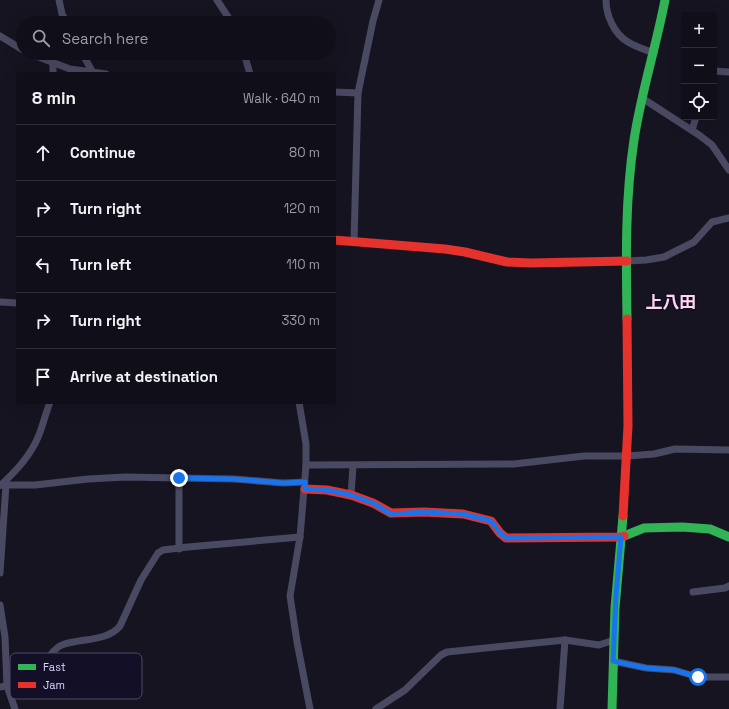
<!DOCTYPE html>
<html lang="en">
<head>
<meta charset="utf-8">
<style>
	:root { --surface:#100f19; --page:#1e1d26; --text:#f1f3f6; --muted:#9c9ca2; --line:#302f38 }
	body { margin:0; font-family:"Space Grotesk","Noto Sans JP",sans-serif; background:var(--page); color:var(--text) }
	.controls { position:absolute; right:12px; top:12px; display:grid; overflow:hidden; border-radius:4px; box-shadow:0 4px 16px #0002 }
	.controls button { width:36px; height:36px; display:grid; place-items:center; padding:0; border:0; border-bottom:1px solid var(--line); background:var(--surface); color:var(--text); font:20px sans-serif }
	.stop { position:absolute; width:12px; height:12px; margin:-9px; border:3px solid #1a73e8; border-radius:50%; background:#fff }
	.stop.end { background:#1a73e8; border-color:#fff; box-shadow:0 1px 4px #0008 }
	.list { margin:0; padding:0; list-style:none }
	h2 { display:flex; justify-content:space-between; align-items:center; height:52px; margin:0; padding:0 16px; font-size:17px }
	h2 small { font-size:13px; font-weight:400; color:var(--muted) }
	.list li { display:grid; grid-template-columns:26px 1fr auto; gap:12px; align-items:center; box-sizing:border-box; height:56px; padding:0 16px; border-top:1px solid var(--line) }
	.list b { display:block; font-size:15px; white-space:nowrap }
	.list em { font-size:13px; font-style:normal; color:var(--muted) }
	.icon { flex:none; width:22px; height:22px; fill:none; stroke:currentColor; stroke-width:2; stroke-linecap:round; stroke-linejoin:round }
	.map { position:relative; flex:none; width:729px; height:709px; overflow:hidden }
	.search { position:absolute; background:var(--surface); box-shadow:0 4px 16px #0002; left:16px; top:16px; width:320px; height:44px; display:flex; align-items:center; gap:10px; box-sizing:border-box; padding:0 14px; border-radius:22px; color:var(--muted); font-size:15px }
	.panel { position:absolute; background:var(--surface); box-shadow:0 4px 16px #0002; left:16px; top:72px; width:320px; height:332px; border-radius:4px }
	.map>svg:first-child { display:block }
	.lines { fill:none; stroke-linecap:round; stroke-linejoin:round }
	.street { stroke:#4a4962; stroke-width:7 }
	.fast { stroke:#30b455; stroke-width:9 }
	.jam { stroke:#e5322d; stroke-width:9 }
	.route { stroke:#1a73e8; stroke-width:5 }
	.labels { text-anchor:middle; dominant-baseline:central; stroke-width:3; stroke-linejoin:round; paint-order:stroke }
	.quarter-label { font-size:17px; font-weight:bold; fill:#ffd6f0; stroke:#130f26 }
	.key { fill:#130f26; stroke:#4e4a67; stroke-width:1 }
	.key-label { font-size:11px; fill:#d9d4ff }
</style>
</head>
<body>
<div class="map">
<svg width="729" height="709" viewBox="0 0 729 709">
	<rect width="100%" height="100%" fill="#161421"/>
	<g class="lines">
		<!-- street -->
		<g class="street">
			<polyline points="59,0 62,14 67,23"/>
			<polyline points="217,0 232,23"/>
			<path d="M606,0C606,15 614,34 628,42C636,47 646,50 654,53"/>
			<polyline points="0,36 23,50"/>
			<polyline points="28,53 70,69 106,74"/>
			<polyline points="82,53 92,71"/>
			<polyline points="244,53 250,74"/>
			<polyline points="53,63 53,74"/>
			<polyline points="714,71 729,72"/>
			<polyline points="334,92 358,93"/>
			<polyline points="642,98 699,135 712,145 729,170"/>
			<polyline points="692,130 696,117"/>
			<polyline points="354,242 358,93 373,21 379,0"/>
			<polyline points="627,261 646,260 664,257 694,242 712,222 729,218"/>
			<polyline points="0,302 18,303"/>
			<polyline points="299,402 306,444 306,465 300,537 290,596 297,642 310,709"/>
			<polyline points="306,465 514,464 584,456 627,456 654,454 675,449 729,450"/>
			<polyline points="0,485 35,485 88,479 125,477 234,479 283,483 305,482"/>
			<path d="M1,485C17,470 31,455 39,435C43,424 46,413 50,402"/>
			<polyline points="351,495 353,466"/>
			<polyline points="179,549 179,478"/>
			<polyline points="0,573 6,485"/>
			<polyline points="693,592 725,588 729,586"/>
			<polyline points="0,605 5,637 7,686 15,709"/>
			<polyline points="613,661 646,668 674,670 698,677 729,677"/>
			<path d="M0,687C22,685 35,673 49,657C53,652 56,647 62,645C80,638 107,642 120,626L141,580L158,553L163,550L188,547L300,537"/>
			<polyline points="376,709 405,690 441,655 447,652 565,640 599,645 614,640"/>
			<polyline points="560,709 565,640"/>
		</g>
		<!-- fast -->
		<g class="fast">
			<path d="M627,319C626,259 625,199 634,140C641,93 656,47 665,0"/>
			<polyline points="624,536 644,528 682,527 710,529 729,537"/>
			<polyline points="612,709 615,608 623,516"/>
		</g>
		<!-- jam -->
		<g class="jam">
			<polyline points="334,240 445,249 465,252 507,262 531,263 627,261"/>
			<polyline points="305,489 327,490 351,495 373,503 391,513 424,512 463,514 491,521 500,533 506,538 621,537 624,536"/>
			<polyline points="623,516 628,426 627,319"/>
		</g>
	</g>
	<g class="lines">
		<!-- route -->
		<polyline class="route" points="179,478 234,479 283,483 305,482 305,489 327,490 351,495 373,503 391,514 424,512 463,514 491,521 500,533 506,538 621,537 616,596 613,661 646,668 674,670 698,677"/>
	</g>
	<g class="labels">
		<!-- quarter labels -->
		<g class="quarter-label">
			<text x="671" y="302">上八田</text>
		</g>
	</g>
	<!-- legend -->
	<rect x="10" y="653" width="132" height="46" rx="6" class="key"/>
	<rect x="18" y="664" width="18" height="6" fill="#30b455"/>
	<rect x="18" y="682" width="18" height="6" fill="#e5322d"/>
	<g class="key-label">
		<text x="43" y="671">Fast</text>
		<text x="43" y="689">Jam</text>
	</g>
</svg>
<div class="controls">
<button>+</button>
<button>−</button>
<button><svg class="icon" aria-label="locate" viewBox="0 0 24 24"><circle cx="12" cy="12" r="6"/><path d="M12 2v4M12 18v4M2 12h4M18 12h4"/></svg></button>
</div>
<div class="stop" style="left:698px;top:677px"></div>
<div class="stop end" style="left:179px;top:478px"></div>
<div class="search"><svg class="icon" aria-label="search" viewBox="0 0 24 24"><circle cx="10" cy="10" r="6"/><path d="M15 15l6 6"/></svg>Search here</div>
<section class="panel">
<h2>8 min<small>Walk · 640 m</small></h2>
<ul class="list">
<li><svg class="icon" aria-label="ahead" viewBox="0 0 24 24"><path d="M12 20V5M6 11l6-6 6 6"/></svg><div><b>Continue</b></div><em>80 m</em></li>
<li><svg class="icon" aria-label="right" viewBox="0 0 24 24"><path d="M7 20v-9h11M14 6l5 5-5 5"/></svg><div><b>Turn right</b></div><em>120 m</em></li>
<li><svg class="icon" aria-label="left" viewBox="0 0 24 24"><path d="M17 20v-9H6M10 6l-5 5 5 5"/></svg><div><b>Turn left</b></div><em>110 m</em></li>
<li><svg class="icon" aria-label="right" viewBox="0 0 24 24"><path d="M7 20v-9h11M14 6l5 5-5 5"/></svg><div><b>Turn right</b></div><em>330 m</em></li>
<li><svg class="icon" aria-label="arrive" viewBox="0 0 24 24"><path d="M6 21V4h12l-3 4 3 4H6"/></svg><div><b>Arrive at destination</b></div></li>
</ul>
</section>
</div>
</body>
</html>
